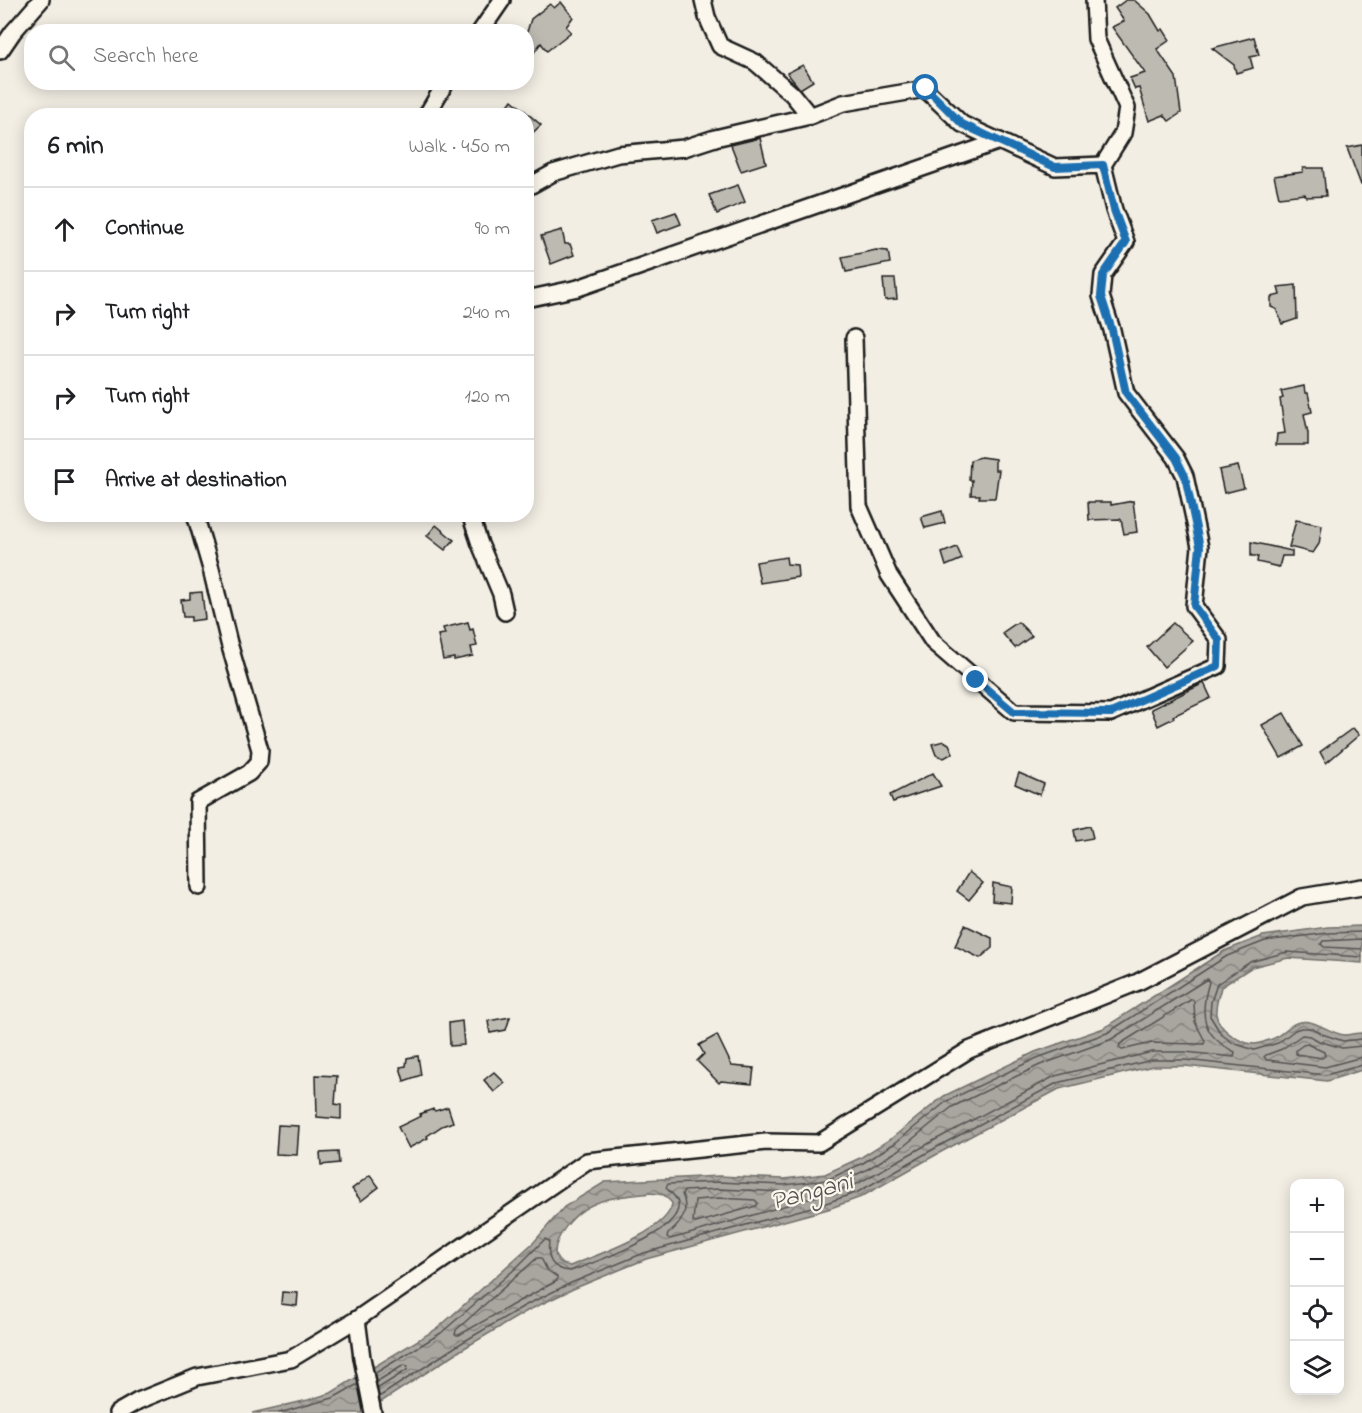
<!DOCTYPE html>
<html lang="en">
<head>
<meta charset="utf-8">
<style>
	:root { --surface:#fff; --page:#f6f6f6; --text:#202124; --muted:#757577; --line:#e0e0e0 }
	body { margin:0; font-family:"Indie Flower",sans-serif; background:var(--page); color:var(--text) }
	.controls { position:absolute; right:18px; bottom:18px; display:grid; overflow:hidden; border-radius:12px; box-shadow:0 3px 15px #0003 }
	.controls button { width:54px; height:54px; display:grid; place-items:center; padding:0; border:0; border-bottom:2px solid var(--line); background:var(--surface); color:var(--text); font:30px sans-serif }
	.stop { position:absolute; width:18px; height:18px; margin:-14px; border:4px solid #1f6fb2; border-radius:50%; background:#fff }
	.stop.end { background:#1f6fb2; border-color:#fff; box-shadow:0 2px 6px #0008 }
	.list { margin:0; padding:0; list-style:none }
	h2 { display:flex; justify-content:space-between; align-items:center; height:78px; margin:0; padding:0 24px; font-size:26px }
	h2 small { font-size:20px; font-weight:400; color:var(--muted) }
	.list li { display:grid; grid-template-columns:39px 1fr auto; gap:18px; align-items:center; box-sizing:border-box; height:84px; padding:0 24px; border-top:2px solid var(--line) }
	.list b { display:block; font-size:22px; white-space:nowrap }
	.list em { font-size:20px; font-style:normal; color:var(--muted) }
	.icon { flex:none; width:33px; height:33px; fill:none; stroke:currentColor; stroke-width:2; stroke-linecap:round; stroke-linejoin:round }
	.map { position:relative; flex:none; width:1362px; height:1413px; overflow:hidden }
	.search { position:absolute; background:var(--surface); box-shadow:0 3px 15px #0003; left:24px; top:24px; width:510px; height:66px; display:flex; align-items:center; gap:15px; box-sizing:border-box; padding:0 21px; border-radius:24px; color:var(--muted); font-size:22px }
	.panel { position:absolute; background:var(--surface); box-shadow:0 3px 15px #0003; left:24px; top:108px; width:510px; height:414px; border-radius:24px }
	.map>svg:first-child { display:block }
	.water { fill:url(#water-waves); stroke:#716f6b; stroke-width:1.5; fill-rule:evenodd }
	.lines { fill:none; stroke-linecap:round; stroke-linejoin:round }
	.shore { stroke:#545351; stroke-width:1.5 }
	.building { fill:#bdbab1; stroke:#1c1c1c; stroke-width:1.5 }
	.street-casing { stroke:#1c1c1c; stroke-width:20 }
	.street { stroke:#fbf7ec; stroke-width:15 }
	.route { stroke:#1f6fb2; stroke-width:8 }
	.labels { text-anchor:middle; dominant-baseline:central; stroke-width:4.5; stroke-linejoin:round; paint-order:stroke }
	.water-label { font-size:26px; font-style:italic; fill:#545351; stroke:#fbf7ec }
</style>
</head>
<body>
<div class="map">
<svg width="1362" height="1413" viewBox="0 0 1362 1413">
	<defs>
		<pattern id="water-waves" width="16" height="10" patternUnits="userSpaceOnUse" patternTransform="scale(1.5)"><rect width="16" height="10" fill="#a9a6a0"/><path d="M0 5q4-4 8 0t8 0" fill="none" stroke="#898682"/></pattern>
	</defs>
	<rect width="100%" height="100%" fill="#f2eee4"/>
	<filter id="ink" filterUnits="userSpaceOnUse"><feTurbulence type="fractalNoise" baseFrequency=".0167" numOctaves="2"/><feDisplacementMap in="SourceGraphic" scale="12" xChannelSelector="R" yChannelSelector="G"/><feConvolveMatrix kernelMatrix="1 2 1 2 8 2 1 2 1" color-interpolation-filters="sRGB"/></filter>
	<g filter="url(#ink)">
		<!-- water -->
		<path class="water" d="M1362,926V963L1288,958L1252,967L1221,987C1219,996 1215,1005 1216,1014C1218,1029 1240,1044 1255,1044C1260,1044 1268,1040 1272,1039C1283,1035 1289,1023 1300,1022C1316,1019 1328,1033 1344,1035C1349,1035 1356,1033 1362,1033V1070L1327,1081L1185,1066H1153L1059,1089L941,1152L861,1197L828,1209L646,1259L573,1289L527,1311L461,1350L364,1413H252L308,1400L331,1393L438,1328L534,1242L564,1207L605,1182L719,1176L784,1179L825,1174L860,1158L892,1138L944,1096L1035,1052L1104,1028L1224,951L1263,936L1328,927ZM651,1193L664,1195L672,1203C670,1231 594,1256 570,1266C537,1260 567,1220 583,1210C603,1196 628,1196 651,1193Z"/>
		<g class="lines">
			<!-- shore -->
			<g class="shore">
				<polyline points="1362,939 1323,941 1321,944 1324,947 1362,949"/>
				<polyline points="1362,957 1287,952 1250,962 1217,984 1211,1002 1210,1016 1221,1034 1233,1043 1254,1050 1278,1043 1295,1030 1301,1028 1312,1028 1322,1034 1343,1041 1362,1039"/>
				<path d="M1207,979L1209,982C1199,1015 1202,1036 1235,1052L1234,1057L1185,1052H1152L1055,1076L935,1140L855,1185L689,1234L670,1239L667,1237L668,1234C681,1224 690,1211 682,1194L684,1191L719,1189L785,1192L830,1187L866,1170L899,1150L952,1107L1040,1065L1110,1040Z"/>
				<polygon points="1192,999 1194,1002 1195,1022 1205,1041 1204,1044 1151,1043 1122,1050 1119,1048 1120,1044"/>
				<polygon points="1307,1044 1324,1052 1325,1056 1322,1058 1296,1054 1296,1050 1303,1045"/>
				<polyline points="1362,1046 1342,1048 1319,1041 1310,1036 1302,1035 1282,1049 1266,1055 1264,1057 1267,1060 1325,1067 1362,1057"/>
				<polygon points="719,1198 755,1200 758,1203 756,1206 696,1223 693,1222 695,1200"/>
				<polygon points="537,1258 541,1258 547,1270 557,1277 557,1281 521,1300 459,1335 455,1335 456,1330"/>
				<path d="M374,1374L441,1333L516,1268L545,1239L549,1241C547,1259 551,1270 571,1271C593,1263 684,1232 678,1203C677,1197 670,1192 666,1188L668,1184L719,1182L784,1185L827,1180L863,1163L895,1143L947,1101L1037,1058L1107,1033L1227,956L1265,941L1328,933L1362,932"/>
				<polyline points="376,1382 404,1365 408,1366 407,1370 377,1389"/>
				<polyline points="379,1397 458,1345 524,1306 571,1283 644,1253 826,1203 858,1192 939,1146 1057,1083 1152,1060 1185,1060 1326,1075 1362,1065"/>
				<polyline points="279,1413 333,1398 358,1384"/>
			</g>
		</g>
		<!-- building -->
		<g class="building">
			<polygon points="1126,0 1134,0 1150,14 1160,31 1163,29 1170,40 1157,49 1176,77 1181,113 1169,121 1164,115 1149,121 1139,88 1135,89 1130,78 1145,73 1112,27 1124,21 1115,8"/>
			<polygon points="561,2 573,17 566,27 571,32 547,51 541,43 526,63 526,35 531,19 550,4 554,8"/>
			<polygon points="1254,37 1259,55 1250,57 1253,68 1236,73 1234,65 1212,48"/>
			<polygon points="803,65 813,81 800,89 787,73"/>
			<polygon points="512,100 541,125 526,139 526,116 500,116"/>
			<polygon points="760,138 766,163 741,171 731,145"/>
			<polygon points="1362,145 1362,185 1361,185 1347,148"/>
			<polygon points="1303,168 1323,168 1326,196 1306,197 1305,194 1279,197 1274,176 1303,172"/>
			<polygon points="738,185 745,202 717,214 709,195"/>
			<polygon points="676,212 681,224 657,233 652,220"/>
			<polygon points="562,230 565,244 570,244 574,255 551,264 541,236"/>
			<polygon points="876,250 888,251 890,263 846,272 842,257"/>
			<polygon points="883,279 895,279 897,299 885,300"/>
			<polygon points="1296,285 1297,319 1282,324 1276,309 1271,307 1271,297 1280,295 1278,287"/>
			<polygon points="1304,386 1305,393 1308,393 1312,412 1304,414 1308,433 1308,445 1276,445 1277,434 1285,433 1280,399 1283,398 1281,391"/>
			<polygon points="981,457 995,459 995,470 999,470 995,498 979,498 980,495 971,495 972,480 969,480 970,460"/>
			<polygon points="1238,466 1244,488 1224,493 1219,470"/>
			<polygon points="1133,501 1137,532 1124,534 1121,519 1089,520 1088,502 1111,502 1111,505"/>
			<polygon points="942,511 945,523 925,528 921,517"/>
			<polygon points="1296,520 1322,525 1319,544 1313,553 1289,547"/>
			<polygon points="436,525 454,540 445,550 427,536"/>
			<polygon points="1251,542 1292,551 1292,556 1282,556 1279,567 1257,562 1258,556 1251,556"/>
			<polygon points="957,547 962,559 946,566 942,553"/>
			<polygon points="786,557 787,564 797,565 798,577 760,583 756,562"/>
			<polygon points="202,592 205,619 191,621 191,617 183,617 181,600 190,599 190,593"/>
			<polygon points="468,622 470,630 473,629 477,646 471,647 473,656 454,660 454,658 443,660 438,635 445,634 443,628"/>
			<polygon points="1018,622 1032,636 1015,648 1002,633"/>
			<polygon points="1173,623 1193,641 1164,667 1147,647"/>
			<polygon points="1204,683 1211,698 1173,716 1174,718 1158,726 1151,709"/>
			<polygon points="1284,713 1303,746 1281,758 1262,725"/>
			<polygon points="1353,728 1359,735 1326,763 1320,752"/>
			<polygon points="944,741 949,744 953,753 944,758 936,755 932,744"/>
			<polygon points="933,773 941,786 893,802 890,795"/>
			<polygon points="1019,773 1044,784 1040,795 1015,784"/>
			<polygon points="1090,826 1093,838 1076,841 1074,830"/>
			<polygon points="969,872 983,883 969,900 957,891"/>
			<polygon points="993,883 1012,887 1011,903 992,901"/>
			<polygon points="965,925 992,938 992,948 980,958 955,946"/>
			<polygon points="510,1017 506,1030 490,1033 488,1021"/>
			<polygon points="462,1021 464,1045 450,1046 449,1023"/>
			<polygon points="717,1035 732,1066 754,1068 752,1084 721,1081 719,1083 697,1061 704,1054 699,1045"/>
			<polygon points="418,1056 421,1075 404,1081 400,1067 406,1066 407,1058"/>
			<polygon points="494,1072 505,1083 494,1092 484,1080"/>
			<polygon points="316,1075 337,1076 335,1104 341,1105 341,1119 317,1117"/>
			<polygon points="448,1107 453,1122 442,1126 427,1136 428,1138 409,1148 398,1127 421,1116 420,1114 433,1109 435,1111"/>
			<polygon points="278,1125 299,1126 297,1155 276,1154"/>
			<polygon points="338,1152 339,1163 321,1165 320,1153"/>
			<polygon points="370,1175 379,1187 361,1201 352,1189"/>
			<polygon points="282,1292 298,1293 297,1306 281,1304"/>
		</g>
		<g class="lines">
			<!-- street casing -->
			<g class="street-casing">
				<g id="street">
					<polyline points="703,0 707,17 720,46 755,62 792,94 810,116 843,103 925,89 962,124 1055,167 1103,165 1114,210 1126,242 1103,275 1101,296 1112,330 1126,393 1176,458 1185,476 1200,547 1194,606 1219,640 1218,666 1111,713 1014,712 933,642 889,575 859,506 854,338"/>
					<polyline points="1094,0 1096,39 1127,108 1123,133 1103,165"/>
					<polyline points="480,32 502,0"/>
					<polyline points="0,51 13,32 41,0"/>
					<polyline points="426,116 446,82"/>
					<polyline points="526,188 553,173 618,154 684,148 715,138 810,116"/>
					<polyline points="526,299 578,288 1000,141"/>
					<polyline points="195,514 211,569 229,643 260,750 259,762 249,773 198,802 199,887"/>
					<polyline points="470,514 480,544 501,594 505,612"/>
					<polyline points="357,1319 362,1358 373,1413"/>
					<polyline points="117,1413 138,1401 197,1377 291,1359 357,1319 587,1161 766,1142 819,1143 969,1050 1138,982 1302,897 1362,887"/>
				</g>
			</g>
			<!-- street -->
			<use href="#street" class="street"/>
		</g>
	</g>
	<g class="lines" filter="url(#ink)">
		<!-- route -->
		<polyline class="route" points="926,88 962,124 1055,167 1103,165 1114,210 1126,242 1103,275 1101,296 1112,330 1126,393 1176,458 1185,476 1200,547 1194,606 1219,640 1218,666 1111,713 1014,712 976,680"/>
	</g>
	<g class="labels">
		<!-- water labels -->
		<g class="water-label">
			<text transform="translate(812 1193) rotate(-15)">Pangani</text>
		</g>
	</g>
</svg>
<div class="controls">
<button>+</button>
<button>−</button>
<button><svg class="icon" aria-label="locate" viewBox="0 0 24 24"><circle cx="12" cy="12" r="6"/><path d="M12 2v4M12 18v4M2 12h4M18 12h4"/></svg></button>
<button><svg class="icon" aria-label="layers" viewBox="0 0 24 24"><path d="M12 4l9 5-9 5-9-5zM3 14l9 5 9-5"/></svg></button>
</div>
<div class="stop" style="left:926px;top:88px"></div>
<div class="stop end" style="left:976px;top:680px"></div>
<div class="search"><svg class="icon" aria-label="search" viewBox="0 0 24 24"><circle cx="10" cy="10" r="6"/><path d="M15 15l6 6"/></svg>Search here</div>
<section class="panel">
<h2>6 min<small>Walk · 450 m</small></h2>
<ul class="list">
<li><svg class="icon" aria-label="ahead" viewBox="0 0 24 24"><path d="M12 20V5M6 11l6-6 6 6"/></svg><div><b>Continue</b></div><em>90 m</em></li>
<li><svg class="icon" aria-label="right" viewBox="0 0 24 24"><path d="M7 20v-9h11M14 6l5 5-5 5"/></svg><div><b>Turn right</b></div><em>240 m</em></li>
<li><svg class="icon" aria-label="right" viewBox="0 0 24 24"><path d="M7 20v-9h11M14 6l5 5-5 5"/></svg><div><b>Turn right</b></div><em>120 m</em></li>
<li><svg class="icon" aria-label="arrive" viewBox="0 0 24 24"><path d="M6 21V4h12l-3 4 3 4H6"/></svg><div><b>Arrive at destination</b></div></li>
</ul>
</section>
</div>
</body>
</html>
